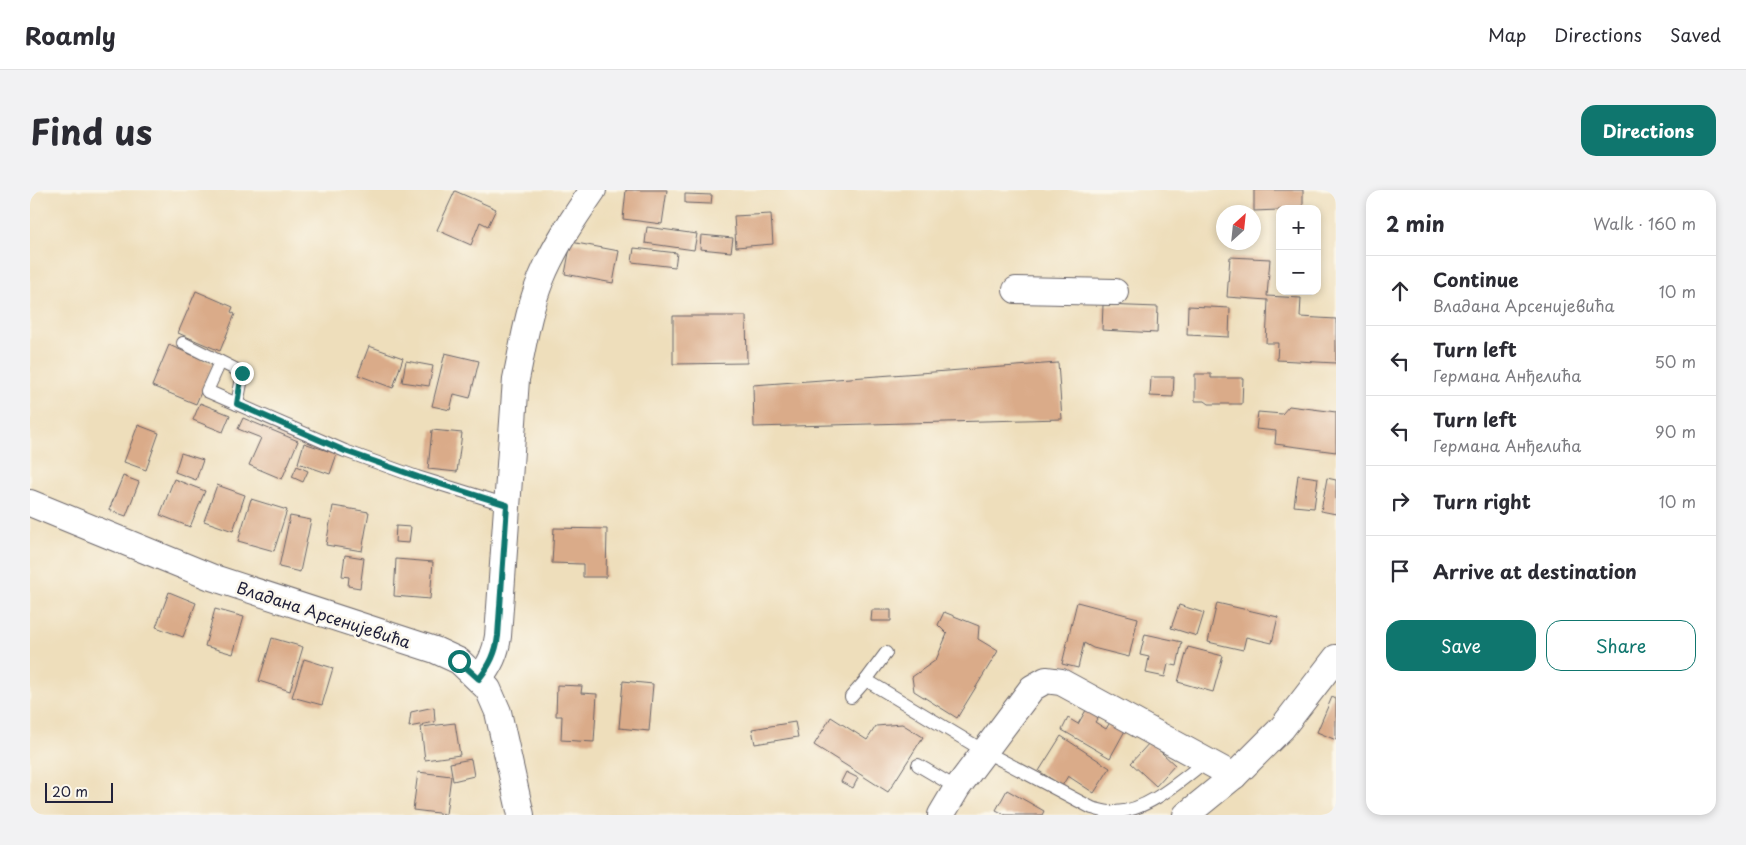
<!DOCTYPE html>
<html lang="en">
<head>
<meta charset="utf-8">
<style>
	:root { --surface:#fff; --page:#f2f2f3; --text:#2b2b33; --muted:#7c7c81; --line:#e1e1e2; --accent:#0f766e }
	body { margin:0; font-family:"Playpen Sans",sans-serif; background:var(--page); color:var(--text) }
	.controls { position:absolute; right:15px; top:15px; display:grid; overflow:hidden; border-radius:10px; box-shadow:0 2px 8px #0003 }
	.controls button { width:45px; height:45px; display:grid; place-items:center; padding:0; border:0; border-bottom:1px solid var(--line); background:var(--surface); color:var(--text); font:25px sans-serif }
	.compass { position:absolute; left:1186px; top:15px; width:45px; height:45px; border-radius:50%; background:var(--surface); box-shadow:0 2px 8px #0003; rotate:27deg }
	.scale { position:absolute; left:15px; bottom:12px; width:68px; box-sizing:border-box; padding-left:5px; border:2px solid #22223b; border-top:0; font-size:14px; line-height:18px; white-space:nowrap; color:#22223b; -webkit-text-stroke:4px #fbf7ec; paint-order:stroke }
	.stop { position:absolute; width:15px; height:15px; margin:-11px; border:4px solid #0f766e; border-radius:50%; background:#fff }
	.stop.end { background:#0f766e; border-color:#fff; box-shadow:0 1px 5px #0008 }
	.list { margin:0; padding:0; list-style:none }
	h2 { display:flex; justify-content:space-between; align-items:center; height:65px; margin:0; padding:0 20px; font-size:21px }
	h2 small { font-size:16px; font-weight:400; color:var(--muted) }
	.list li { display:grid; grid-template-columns:32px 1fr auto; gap:15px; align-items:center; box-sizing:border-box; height:70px; padding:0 20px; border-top:1px solid var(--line) }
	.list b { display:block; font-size:19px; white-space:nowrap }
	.list p { margin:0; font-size:16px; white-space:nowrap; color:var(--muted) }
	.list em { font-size:16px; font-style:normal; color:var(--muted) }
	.actions { display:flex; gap:10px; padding:15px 20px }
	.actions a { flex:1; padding:11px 0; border:1px solid var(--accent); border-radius:15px; text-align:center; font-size:18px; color:var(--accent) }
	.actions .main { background:var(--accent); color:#fff }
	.icon { flex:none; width:28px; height:28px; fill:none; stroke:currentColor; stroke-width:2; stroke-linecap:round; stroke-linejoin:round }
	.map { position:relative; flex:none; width:1306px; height:625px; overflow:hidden; border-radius:15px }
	header { display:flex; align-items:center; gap:30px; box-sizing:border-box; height:70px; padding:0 25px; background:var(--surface); border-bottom:1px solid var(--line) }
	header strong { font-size:24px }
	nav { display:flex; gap:28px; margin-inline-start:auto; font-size:18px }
	.intro { display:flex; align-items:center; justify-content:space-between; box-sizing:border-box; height:120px; padding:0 30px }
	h1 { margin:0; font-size:35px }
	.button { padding:12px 22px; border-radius:15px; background:var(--accent); color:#fff; font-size:18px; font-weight:700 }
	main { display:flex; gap:30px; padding:0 30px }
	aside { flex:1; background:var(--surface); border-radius:15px; box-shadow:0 2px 8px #0003 }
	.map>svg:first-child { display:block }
	.building { fill:#daab89 }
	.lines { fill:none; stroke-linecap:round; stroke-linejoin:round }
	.lane-casing { stroke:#696468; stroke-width:14 }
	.street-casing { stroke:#696468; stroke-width:28 }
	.lane { stroke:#fff; stroke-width:12 }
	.street { stroke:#fff; stroke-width:26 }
	.route { stroke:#0f766e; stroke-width:6 }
	.labels { text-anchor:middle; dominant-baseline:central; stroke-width:5; stroke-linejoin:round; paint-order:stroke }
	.street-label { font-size:16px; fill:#22223b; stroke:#fbf7ec }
</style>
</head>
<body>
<header>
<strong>Roamly</strong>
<nav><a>Map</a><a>Directions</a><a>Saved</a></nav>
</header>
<div class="intro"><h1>Find us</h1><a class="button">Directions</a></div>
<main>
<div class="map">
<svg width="1306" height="625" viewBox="0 0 1306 625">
	<rect width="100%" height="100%" fill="#fbf7ec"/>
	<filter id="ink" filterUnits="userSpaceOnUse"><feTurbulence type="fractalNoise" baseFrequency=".02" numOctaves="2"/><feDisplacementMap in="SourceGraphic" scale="10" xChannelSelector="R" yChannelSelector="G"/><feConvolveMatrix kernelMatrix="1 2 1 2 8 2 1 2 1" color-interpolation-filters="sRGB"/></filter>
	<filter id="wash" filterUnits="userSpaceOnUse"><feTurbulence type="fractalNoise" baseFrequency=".0096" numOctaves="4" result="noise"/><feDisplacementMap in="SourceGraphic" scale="20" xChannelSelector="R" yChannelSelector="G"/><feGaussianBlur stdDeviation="1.12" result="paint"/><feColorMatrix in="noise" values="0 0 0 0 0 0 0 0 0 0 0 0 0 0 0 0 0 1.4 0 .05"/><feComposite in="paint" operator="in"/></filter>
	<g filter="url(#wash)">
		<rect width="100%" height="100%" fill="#eedebb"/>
		<g id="blocks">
			<!-- building -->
			<g class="building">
				<polygon points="596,0 637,0 632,34 593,29"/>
				<polygon points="1224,0 1273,0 1273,19 1224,21"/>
				<polygon points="425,1 466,19 458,36 450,32 441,55 407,40"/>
				<polygon points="655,4 682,5 681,14 655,13"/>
				<polygon points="741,24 743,54 706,57 704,26"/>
				<polygon points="617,37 667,44 664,60 615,53"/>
				<polygon points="671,45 703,48 701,62 670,59"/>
				<polygon points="541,52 589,61 583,93 535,84"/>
				<polygon points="604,58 647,63 645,77 602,72"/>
				<polygon points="1200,67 1240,69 1237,106 1271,108 1270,127 1306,129 1306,173 1247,170 1248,153 1236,153 1238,110 1197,107"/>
				<polygon points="166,101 203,117 201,122 205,124 190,161 148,143"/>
				<polygon points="1073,115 1128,117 1127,143 1072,140"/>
				<polygon points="1158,116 1200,118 1199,147 1157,145"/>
				<polygon points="643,126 716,126 717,173 643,174"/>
				<polygon points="139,155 183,174 166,214 122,196"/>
				<polygon points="339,156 373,168 363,198 328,185"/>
				<polygon points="415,163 449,171 440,208 424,204 420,220 402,216"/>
				<polygon points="376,171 403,176 399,196 372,192"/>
				<polygon points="1028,173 1032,229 724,237 723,195"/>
				<polygon points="1165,184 1181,184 1181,188 1213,188 1212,214 1179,214 1175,211 1165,211"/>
				<polygon points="1121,187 1144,187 1143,207 1120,206"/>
				<polygon points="170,213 200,225 193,242 163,230"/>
				<polygon points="1259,216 1306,222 1306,262 1245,254 1246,241 1226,239 1228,222 1252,224"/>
				<polygon points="213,228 268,251 252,289 219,275 231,248 208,239"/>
				<polygon points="108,235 129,243 116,280 94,272"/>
				<polygon points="402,240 432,243 427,282 398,279"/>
				<polygon points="274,253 307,264 300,284 268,273"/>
				<polygon points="151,263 173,270 166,290 145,282"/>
				<polygon points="267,276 278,281 273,292 262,287"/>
				<polygon points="1268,285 1288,288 1284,318 1264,316"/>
				<polygon points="93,286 109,292 96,326 79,320"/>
				<polygon points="1297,288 1306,290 1306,324 1291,321"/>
				<polygon points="144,289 175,301 160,337 130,325"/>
				<polygon points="187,295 215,305 203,341 174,331"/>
				<polygon points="221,309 257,320 244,361 208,351"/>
				<polygon points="303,316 339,322 332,361 296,355"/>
				<polygon points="260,326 281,330 270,382 249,377"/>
				<polygon points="366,336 381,337 379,353 365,352"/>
				<polygon points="524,338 577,339 576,387 553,387 553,374 522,373"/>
				<polygon points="315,365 334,368 330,398 318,396 319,387 312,386"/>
				<polygon points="366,369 403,372 400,409 364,406"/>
				<polygon points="139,402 166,413 153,447 126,437"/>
				<polygon points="1047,412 1108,428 1099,467 1063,458 1054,453 1048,478 1032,474"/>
				<polygon points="1187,413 1248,427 1242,453 1216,447 1213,460 1178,452"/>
				<polygon points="1149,415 1174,423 1167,446 1141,438"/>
				<polygon points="185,419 214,427 203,464 175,456"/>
				<polygon points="842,420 861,420 861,431 841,431"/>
				<polygon points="914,422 949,436 948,449 968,461 927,528 884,501 882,487 906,470 917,444 908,435"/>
				<polygon points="1115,444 1152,452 1147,476 1138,474 1135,487 1116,483 1119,467 1110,465"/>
				<polygon points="242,448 273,457 260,501 229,491"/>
				<polygon points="1158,457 1193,466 1183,502 1148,492"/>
				<polygon points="274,469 303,478 292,515 262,507"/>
				<polygon points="593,491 623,494 619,541 589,538"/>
				<polygon points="527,495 552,496 551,503 567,504 564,552 531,550 532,526 526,526"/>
				<polygon points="1302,507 1306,509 1306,550 1287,542"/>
				<polygon points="1059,515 1071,523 1065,532 1076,539 1082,529 1097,537 1080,568 1032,540 1038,528 1048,534"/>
				<polygon points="404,517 405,532 379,537 381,522"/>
				<polygon points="801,527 837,550 846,536 872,534 893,547 858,602 784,555"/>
				<polygon points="765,532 768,547 725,554 722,539"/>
				<polygon points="425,533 430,565 395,570 391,537"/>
				<polygon points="1031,546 1080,578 1064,603 1038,586 1032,596 1009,581"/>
				<polygon points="1120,552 1145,575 1126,596 1101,573"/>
				<polygon points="441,569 444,586 423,591 420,573"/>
				<polygon points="388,582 421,586 416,624 383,620"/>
				<polygon points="816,582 828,588 823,598 811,592"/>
				<polygon points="977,600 1014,621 1012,625 976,625 966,620"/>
			</g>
		</g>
	</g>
	<g filter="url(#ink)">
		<use href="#blocks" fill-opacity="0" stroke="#696468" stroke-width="1"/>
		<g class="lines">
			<!-- lane casing -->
			<g class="lane-casing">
				<g id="lane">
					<polyline points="153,153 213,183 207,214"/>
					<polyline points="190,172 177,201 315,261 387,287 477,315"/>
					<path d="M836,490L954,561L1062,618C1070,620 1077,623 1085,622C1118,621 1151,590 1176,571"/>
					<polyline points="821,507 836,490 856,463"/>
					<polyline points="888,575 927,598"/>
				</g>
			</g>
			<!-- street casing -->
			<g class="street-casing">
				<g id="street">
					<polyline points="986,100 1085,102"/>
					<polyline points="0,313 181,387 405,460 429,471 458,499 468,522 491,625"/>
					<path d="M449,489C460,475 466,463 468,446L486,189C493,156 498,121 511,89C524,57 543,29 563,0"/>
					<polyline points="911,625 927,598 1002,498 1016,490 1031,492 1204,586"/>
					<polyline points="1156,625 1204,586 1252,538 1306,468"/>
				</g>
			</g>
			<!-- lane -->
			<use href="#lane" class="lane"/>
			<!-- street -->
			<use href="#street" class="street"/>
		</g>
	</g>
	<g class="lines" filter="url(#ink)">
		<!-- route -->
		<path class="route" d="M212,183L207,214L315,261L388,287L477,315L468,446C466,463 460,475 449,489L429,471"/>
	</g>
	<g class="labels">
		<!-- street labels -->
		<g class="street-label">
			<text transform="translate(294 424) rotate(18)">Владана Арсенијевића</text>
		</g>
	</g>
</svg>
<div class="controls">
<button>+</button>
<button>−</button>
</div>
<svg class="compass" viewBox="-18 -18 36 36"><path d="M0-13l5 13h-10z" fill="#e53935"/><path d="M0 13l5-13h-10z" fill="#7c7c81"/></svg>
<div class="scale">20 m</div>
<div class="stop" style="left:429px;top:471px"></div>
<div class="stop end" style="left:212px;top:183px"></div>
</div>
<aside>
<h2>2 min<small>Walk · 160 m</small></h2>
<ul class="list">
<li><svg class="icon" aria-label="ahead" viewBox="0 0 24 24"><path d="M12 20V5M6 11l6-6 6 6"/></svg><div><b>Continue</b><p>Владана Арсенијевића</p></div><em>10 m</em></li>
<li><svg class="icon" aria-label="left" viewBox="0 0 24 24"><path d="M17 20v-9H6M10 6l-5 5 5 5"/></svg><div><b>Turn left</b><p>Германа Анђелића</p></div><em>50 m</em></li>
<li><svg class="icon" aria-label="left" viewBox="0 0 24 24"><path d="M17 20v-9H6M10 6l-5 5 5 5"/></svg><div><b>Turn left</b><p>Германа Анђелића</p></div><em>90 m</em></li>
<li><svg class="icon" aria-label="right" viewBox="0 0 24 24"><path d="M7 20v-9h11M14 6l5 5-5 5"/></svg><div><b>Turn right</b></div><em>10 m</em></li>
<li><svg class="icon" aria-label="arrive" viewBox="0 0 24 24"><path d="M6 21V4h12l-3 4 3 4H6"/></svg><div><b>Arrive at destination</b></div></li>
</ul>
<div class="actions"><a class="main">Save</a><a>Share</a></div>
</aside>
</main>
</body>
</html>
